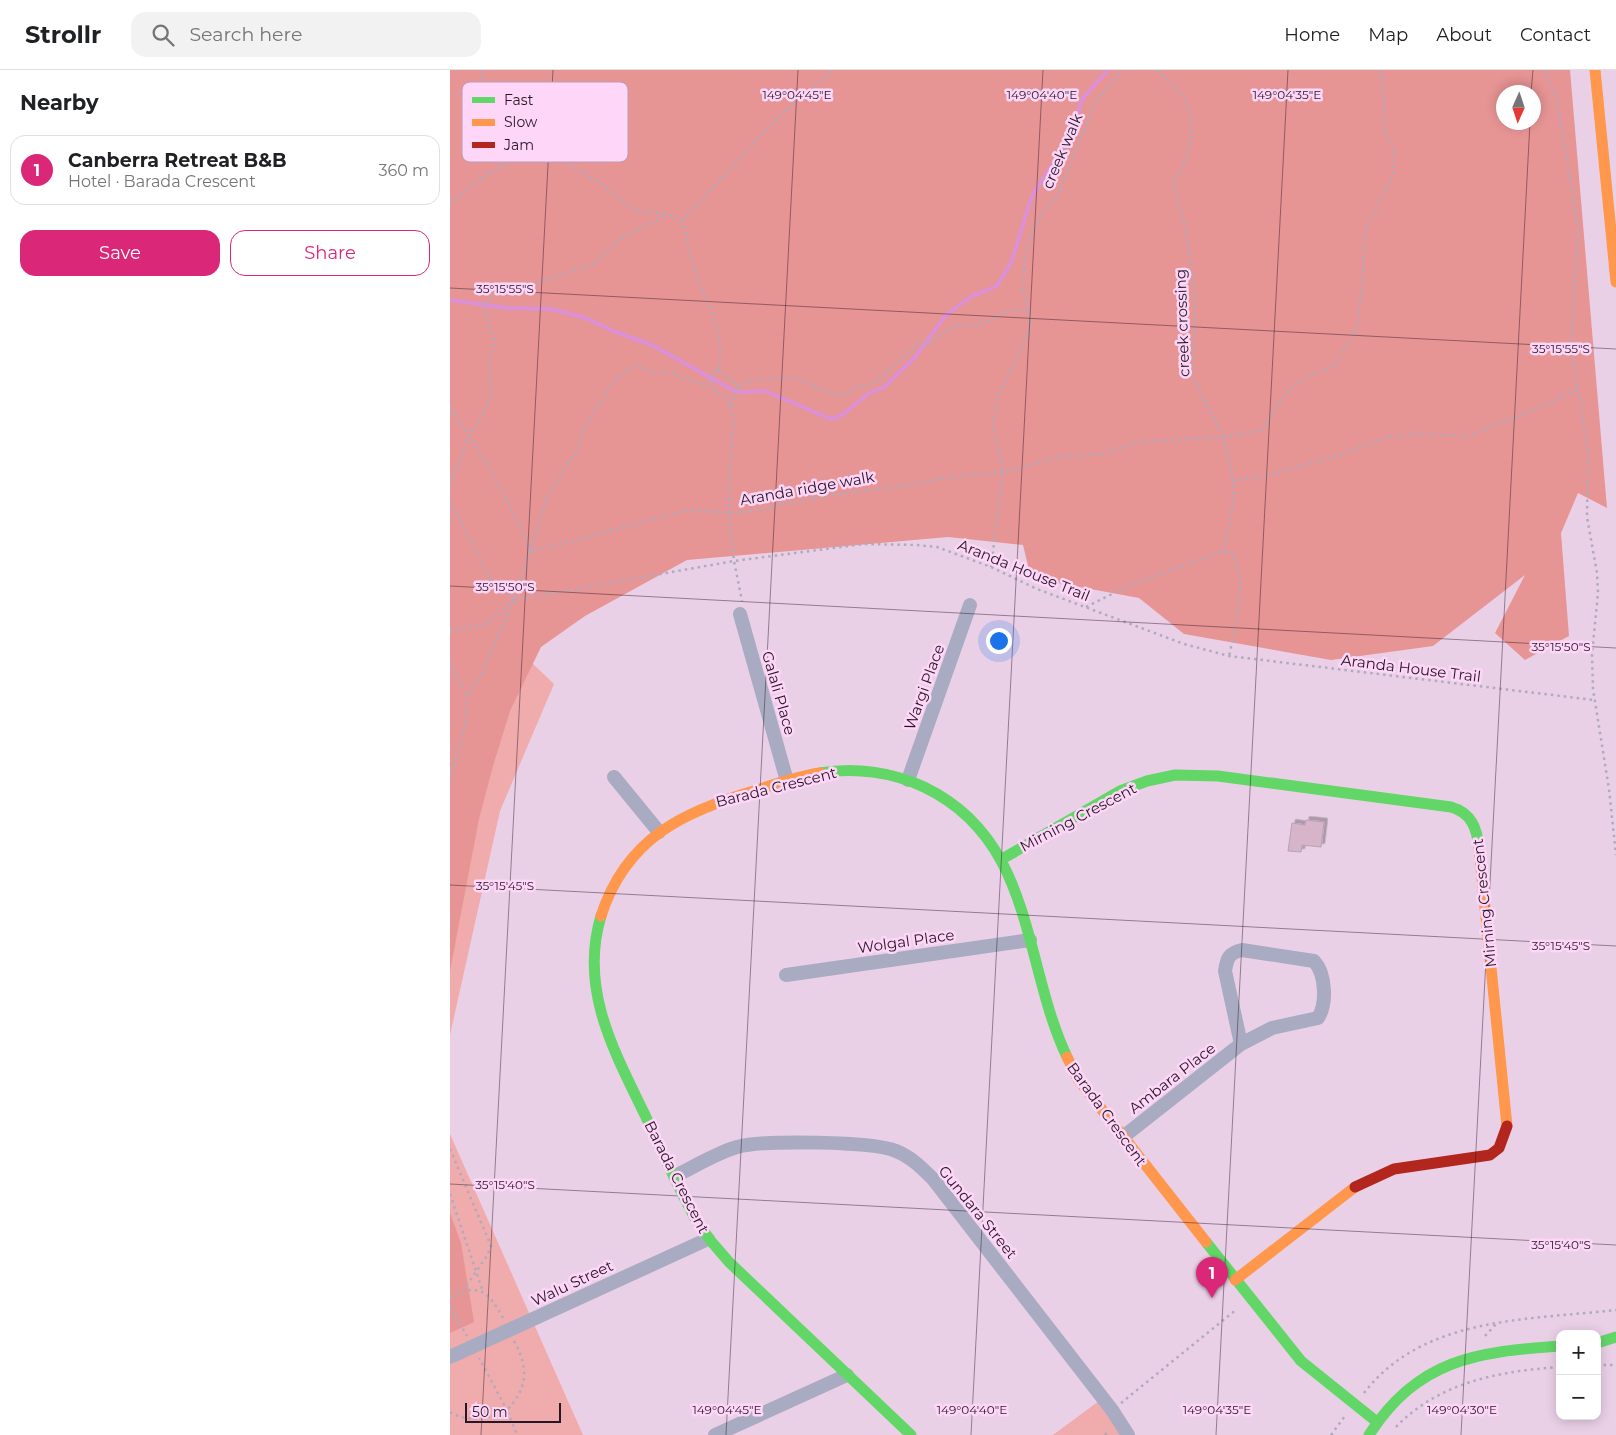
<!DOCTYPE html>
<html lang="en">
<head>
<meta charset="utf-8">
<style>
	:root { --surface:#fff; --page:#f2f2f2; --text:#202124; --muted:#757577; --line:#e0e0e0; --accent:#db2777 }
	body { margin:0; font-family:Montserrat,sans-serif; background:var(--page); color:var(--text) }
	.controls { position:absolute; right:15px; bottom:15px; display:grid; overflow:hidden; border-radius:10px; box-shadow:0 2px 12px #0003 }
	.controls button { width:45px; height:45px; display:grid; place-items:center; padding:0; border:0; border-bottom:1px solid var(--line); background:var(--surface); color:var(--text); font:25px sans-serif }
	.compass { position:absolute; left:1046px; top:15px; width:45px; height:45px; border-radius:50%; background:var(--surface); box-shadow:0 2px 12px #0003; rotate:183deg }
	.scale { position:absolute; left:15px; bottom:12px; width:96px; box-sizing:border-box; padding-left:5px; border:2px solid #271625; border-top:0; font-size:14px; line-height:18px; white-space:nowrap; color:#271625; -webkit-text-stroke:4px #fdd6f8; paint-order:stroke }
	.you { position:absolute; left:548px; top:570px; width:18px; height:18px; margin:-12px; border:4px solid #fff; border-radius:50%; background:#1a73e8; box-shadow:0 0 0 8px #1a73e833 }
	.badge { display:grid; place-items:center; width:32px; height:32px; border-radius:50%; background:var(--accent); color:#fff; font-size:16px; font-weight:700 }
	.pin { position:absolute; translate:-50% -41px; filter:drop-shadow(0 1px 2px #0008) }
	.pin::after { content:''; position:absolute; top:26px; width:18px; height:15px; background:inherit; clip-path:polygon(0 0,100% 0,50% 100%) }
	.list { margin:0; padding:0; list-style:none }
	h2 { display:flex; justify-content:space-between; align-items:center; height:65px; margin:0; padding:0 20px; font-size:21px }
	h2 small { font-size:16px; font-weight:400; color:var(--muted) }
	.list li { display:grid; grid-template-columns:32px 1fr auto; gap:15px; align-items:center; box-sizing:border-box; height:70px; margin:0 10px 10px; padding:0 10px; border:1px solid var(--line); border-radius:15px }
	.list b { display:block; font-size:19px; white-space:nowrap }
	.list p { margin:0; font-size:16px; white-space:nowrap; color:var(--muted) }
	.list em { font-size:16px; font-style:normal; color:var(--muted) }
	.actions { display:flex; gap:10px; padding:15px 20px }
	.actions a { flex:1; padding:11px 0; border:1px solid var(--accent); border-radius:15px; text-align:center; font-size:18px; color:var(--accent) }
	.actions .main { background:var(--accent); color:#fff }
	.icon { flex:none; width:28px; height:28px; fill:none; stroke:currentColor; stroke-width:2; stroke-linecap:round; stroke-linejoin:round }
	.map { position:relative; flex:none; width:1166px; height:1365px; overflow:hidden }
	header { display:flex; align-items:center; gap:30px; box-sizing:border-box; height:70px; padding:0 25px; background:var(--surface); border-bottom:1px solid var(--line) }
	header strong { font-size:24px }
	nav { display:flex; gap:28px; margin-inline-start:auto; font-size:18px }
	.search { width:350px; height:45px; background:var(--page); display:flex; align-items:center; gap:12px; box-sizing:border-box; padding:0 18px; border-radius:15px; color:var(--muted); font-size:19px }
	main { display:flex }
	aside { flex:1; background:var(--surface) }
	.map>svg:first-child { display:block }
	.green { fill:#f0abac }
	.forest { fill:#e79494; fill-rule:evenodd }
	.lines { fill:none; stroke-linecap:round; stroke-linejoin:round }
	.stream { stroke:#dc90d6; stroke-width:4 }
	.building { fill:#d7b4ca; stroke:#b8a2b1; filter:url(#shadow) }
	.path { stroke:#afabbe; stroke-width:2.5; stroke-dasharray:2.5 4; stroke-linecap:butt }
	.street { stroke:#a8abc2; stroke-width:14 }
	.fast { stroke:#63d668; stroke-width:11 }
	.slow { stroke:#ff974d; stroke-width:11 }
	.jam { stroke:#b3261e; stroke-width:11 }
	.ticks { fill:none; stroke:#271625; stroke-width:1; stroke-opacity:0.45 }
	.labels { text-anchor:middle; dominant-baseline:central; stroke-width:5; stroke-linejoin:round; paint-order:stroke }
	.street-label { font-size:15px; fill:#271625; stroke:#fdd6f8 }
	.key { fill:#fdd6f8; stroke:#bd9cb9; stroke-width:1 }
	.key-label { font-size:14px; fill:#271625 }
	.ticks-label { font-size:12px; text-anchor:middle; fill:#271625; stroke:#fdd6f8; stroke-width:5; stroke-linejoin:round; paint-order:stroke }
</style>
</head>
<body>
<header>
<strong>Strollr</strong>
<div class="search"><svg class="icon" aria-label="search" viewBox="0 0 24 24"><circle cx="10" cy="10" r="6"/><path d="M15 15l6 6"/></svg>Search here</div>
<nav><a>Home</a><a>Map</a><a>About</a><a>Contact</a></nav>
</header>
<main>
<aside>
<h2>Nearby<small></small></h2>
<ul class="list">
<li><span class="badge">1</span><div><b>Canberra Retreat B&amp;B</b><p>Hotel · Barada Crescent</p></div><em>360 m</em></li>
</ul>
<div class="actions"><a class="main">Save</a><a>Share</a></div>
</aside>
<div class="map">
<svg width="1166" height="1365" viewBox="0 0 1166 1365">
	<defs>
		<filter id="shadow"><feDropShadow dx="3.5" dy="-3.5" stdDeviation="0" flood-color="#0004"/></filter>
	</defs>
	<rect width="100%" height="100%" fill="#ead0e7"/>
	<!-- green -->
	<g class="green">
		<polygon points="55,567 104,614 50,741 0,965 0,569"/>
		<polygon points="0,1064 133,1365 0,1365"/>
		<polygon points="649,1331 670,1365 603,1365"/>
	</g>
	<!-- forest -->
	<g class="forest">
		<path d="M0,0H1120L1157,438L1128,423L1111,463L1119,566L1075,590L1045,563L1075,505L983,576L881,590L734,564L689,528L581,508L573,475L498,467L237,490L135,546L91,577L60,641L43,696L29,749L0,901ZM1054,22H1084V52H1054Z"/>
		<polygon points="0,1143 11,1173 24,1252 0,1263"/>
	</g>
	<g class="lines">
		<!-- stream -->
		<polyline class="stream" points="0,230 57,238 101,239 136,248 163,261 202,275 286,322 315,321 381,349 392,345 418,324 434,317 465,287 496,245 522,226 547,216 561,193 582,126 616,73 633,28 658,0"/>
	</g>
	<!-- building -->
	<polygon class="building" points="856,750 874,752 871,777 852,775 851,782 838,781 842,753 855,755"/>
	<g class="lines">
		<!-- path -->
		<g class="path">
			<path d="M32,0L33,30L71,68L149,112L186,141L218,144L232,151C236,166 239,182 244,197C252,225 272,256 270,287C269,298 263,306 257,315L278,330L284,349L279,412V443L284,491L292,531"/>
			<path d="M707,0C716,9 731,21 736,32C749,58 737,92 723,114L736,160L745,226L743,308L774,367L783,411L784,428L774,481"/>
			<polyline points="1094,0 1107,29 1128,159 1122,256 1122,286 1138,381 1137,447 1147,503 1148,523 1142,584 1143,619 1159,719 1166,785"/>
			<polyline points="0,133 30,109 85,77"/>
			<polyline points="232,151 325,50 383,0"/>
			<polyline points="268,300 288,316"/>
			<polyline points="288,316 302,310 346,308 382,324 398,324 406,317 415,316 428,310 468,273 482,273 500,258 508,255 531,255 553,242 579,239"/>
			<polyline points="281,336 288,316"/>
			<path d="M0,338C32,384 60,430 81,482L238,440L279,443L302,441L379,425L461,415L499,407L553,402L615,386L653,384L689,372L774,367L812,360L837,321L861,304L879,299L888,291L906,260L912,220L915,159L942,108L945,83L935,63L932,6L929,0"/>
			<polyline points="783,411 826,403 892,384 941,366 972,364 1019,366 1104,331 1127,318"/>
			<polyline points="0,416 19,365 33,345 42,324 39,293 44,270 33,235 47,221 72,218 146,193 170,169 217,145"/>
			<polyline points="0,432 45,517 64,530"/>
			<polyline points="541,497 553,402 543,356 548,327 580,259 579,239 573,221 575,187 581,164 594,141 609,124 644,35 672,0"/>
			<polyline points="636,537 680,515 774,481 783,483 791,509 786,555 779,586"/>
			<polyline points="0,561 34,555 64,530 284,491 414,474 467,475 487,477 541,497 587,519 635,537 734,574 779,586 1144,630"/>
			<polyline points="0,593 17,627"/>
			<polyline points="0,709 15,656 17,627 31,605 64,530 97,428 115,397 128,380 133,360 162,313 174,302 187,295 201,303 222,302 233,309 257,315"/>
			<polyline points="0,1079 41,1176 37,1186 14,1219"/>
			<polyline points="0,1124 33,1222"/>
			<path d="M0,1227C29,1212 39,1222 53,1248"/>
			<polyline points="0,1236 17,1266"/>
			<polyline points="1035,1266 1047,1253"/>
			<path d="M64,1271C79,1297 78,1318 57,1340L67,1365"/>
			<polyline points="1147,1295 1166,1295"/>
			<path d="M914,1323C973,1246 1079,1250 1166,1240"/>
			<polyline points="671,1333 787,1239"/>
			<path d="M0,1342C18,1353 38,1349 57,1340L29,1288"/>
			<path d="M946,1357C989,1312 1050,1301 1110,1297"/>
			<polyline points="655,1365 659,1360"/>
			<polyline points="881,1365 895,1346"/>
		</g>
		<!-- street -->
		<g class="street">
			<polyline points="290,544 337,711"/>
			<polyline points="164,707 209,762"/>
			<polyline points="458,710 520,535"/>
			<polyline points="336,905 580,870"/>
			<path d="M673,1067L791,974L775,901C777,888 779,883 792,880L864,891C876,904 877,934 868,948L822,958L791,974"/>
			<path d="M225,1106C244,1097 266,1083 287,1077C313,1070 422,1071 446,1081C461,1087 472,1098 483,1109L662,1340L678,1365"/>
			<polyline points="0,1287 258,1169"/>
			<polyline points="265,1365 397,1305"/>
		</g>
		<!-- fast -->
		<g class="fast">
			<path d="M370,703C405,697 442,702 474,717C585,770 572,892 617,987"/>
			<path d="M552,789L670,721L697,711L725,705L768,706L1001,737C1022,743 1027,759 1029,778"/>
			<path d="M151,846C129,919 164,981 195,1045C211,1080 227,1115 245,1148L260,1170L279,1192L461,1365"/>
			<polyline points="756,1172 851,1291 927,1352"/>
			<polyline points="1147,1273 1166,1267"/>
			<path d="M919,1365C968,1289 1026,1282 1110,1276"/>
		</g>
		<!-- slow -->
		<g class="slow">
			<polyline points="1145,0 1166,212"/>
			<polyline points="1029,778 1057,1056"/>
			<path d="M151,846C176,768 234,741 307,720C328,713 349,706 370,703"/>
			<polyline points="617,987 628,1009 756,1172"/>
			<polyline points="785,1210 905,1117"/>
		</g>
		<!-- jam -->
		<polyline class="jam" points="905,1117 944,1099 1040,1085 1049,1078 1057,1056"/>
	</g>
	<!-- ticks -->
	<path class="ticks" d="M1081,22L1083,0M0,218L1166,279M0,516L1166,578M0,815L1166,876M0,1114L1166,1175M31,1365L103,0M276,1365L348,0M521,1365L593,0M766,1365L838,0M1011,1365L1080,52"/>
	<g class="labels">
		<!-- street labels -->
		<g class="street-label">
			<text transform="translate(612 81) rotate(-67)">creek walk</text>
			<text transform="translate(732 253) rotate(-92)">creek crossing</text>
			<text transform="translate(357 418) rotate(-10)">Aranda ridge walk</text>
			<text transform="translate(574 500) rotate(22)">Aranda House Trail</text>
			<text transform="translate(961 598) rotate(7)">Aranda House Trail</text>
			<text transform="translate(474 617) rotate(-70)">Wargi Place</text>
			<text transform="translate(329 623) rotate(74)">Galali Place</text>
			<text transform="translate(326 717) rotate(-14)">Barada Crescent</text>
			<text transform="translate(628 747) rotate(-28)">Mirning Crescent</text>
			<text transform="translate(1034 833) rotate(-96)">Mirning Crescent</text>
			<text transform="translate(456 871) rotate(-8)">Wolgal Place</text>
			<text transform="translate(722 1008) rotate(-38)">Ambara Place</text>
			<text transform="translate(657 1044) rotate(54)">Barada Crescent</text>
			<text transform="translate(227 1107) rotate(63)">Barada Crescent</text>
			<text transform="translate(528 1142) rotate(51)">Gundara Street</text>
			<text transform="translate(122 1213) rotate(-25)">Walu Street</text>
		</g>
	</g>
	<!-- legend -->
	<rect x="12" y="12" width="166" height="80" rx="8" class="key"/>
	<rect x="22" y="27" width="23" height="6" fill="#63d668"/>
	<rect x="22" y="49" width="23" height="7" fill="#ff974d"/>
	<rect x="22" y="72" width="23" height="6" fill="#b3261e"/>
	<g class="key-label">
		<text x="54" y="35">Fast</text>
		<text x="54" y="57">Slow</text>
		<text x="54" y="80">Jam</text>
	</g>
	<g class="ticks-label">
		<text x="347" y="29">149°04'45"E</text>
		<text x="592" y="29">149°04'40"E</text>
		<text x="837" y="29">149°04'35"E</text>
		<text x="55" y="223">35°15'55"S</text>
		<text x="1111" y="283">35°15'55"S</text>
		<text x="55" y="521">35°15'50"S</text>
		<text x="1111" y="581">35°15'50"S</text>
		<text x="55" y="820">35°15'45"S</text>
		<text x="1111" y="880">35°15'45"S</text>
		<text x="55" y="1119">35°15'40"S</text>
		<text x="1111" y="1179">35°15'40"S</text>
		<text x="277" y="1344">149°04'45"E</text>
		<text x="522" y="1344">149°04'40"E</text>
		<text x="767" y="1344">149°04'35"E</text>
		<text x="1012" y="1344">149°04'30"E</text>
	</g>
</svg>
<div class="controls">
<button>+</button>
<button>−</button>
</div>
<svg class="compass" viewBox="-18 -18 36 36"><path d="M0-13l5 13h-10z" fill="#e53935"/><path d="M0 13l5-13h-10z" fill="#757577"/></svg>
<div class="scale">50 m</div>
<div class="you"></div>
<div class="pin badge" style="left:762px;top:1228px">1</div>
</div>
</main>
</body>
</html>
